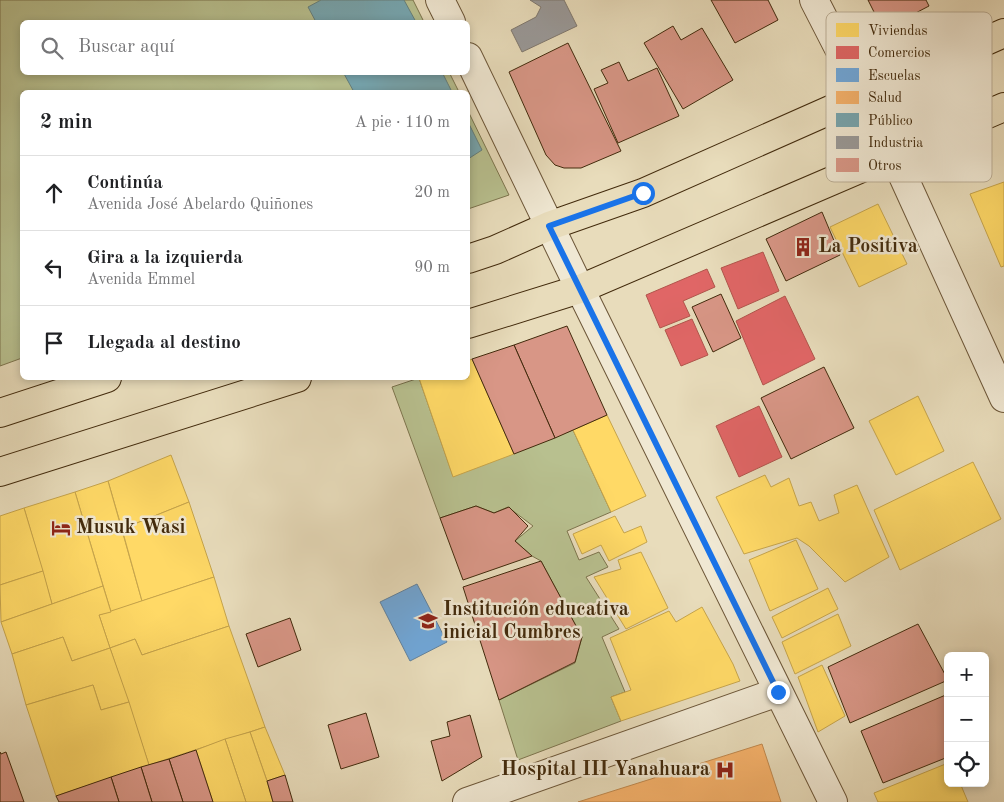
<!DOCTYPE html>
<html lang="es">
<head>
<meta charset="utf-8">
<style>
	:root { --surface:#fff; --page:#f2f2f2; --text:#202124; --muted:#757577; --line:#e0e0e0 }
	body { margin:0; font-family:"Old Standard TT",serif; background:var(--page); color:var(--text) }
	.controls { position:absolute; right:15px; bottom:15px; display:grid; overflow:hidden; border-radius:8px; box-shadow:0 2px 8px #0003 }
	.controls button { width:45px; height:45px; display:grid; place-items:center; padding:0; border:0; border-bottom:1px solid var(--line); background:var(--surface); color:var(--text); font:25px sans-serif }
	.stop { position:absolute; width:15px; height:15px; margin:-11px; border:4px solid #1a73e8; border-radius:50%; background:#fff }
	.stop.end { background:#1a73e8; border-color:#fff; box-shadow:0 1px 5px #0008 }
	.list { margin:0; padding:0; list-style:none }
	h2 { display:flex; justify-content:space-between; align-items:center; height:65px; margin:0; padding:0 20px; font-size:21px }
	h2 small { font-size:16px; font-weight:400; color:var(--muted) }
	.list li { display:grid; grid-template-columns:32px 1fr auto; gap:15px; align-items:center; box-sizing:border-box; height:75px; padding:0 20px; border-top:1px solid var(--line) }
	.list b { display:block; font-size:19px; white-space:nowrap }
	.list p { margin:0; font-size:16px; white-space:nowrap; color:var(--muted) }
	.list em { font-size:16px; font-style:normal; color:var(--muted) }
	.icon { flex:none; width:28px; height:28px; fill:none; stroke:currentColor; stroke-width:2; stroke-linecap:round; stroke-linejoin:round }
	.map { position:relative; flex:none; width:1004px; height:802px; overflow:hidden }
	.search { position:absolute; background:var(--surface); box-shadow:0 2px 8px #0003; left:20px; top:20px; width:450px; height:55px; display:flex; align-items:center; gap:12px; box-sizing:border-box; padding:0 18px; border-radius:8px; color:var(--muted); font-size:19px }
	.panel { position:absolute; background:var(--surface); box-shadow:0 2px 8px #0003; left:20px; top:90px; width:450px; height:290px; border-radius:8px }
	.map>svg:first-child { display:block }
	.green { fill:#b8c08f; stroke:#7d754e }
	.homes { fill:#ffd966; stroke:#c6a44b }
	.shops { fill:#e06666; stroke:#b1544b }
	.schools { fill:#6fa8dc; stroke:#62829e }
	.health { fill:#f6b26b; stroke:#c0894e }
	.public { fill:#76a5af; stroke:#66807e }
	.industry { fill:#999; stroke:#7f786f }
	.building { fill:#d89686; stroke:#422a0c }
	.lines { fill:none; stroke-linecap:round; stroke-linejoin:round }
	.minor-casing { stroke:#6c5638; stroke-width:30 }
	.major-casing { stroke:#422a0c; stroke-width:30 }
	.minor { stroke:#f0e8d3; stroke-width:28 }
	.major { stroke:#e8dcbb; stroke-width:28 }
	.route { stroke:#1a73e8; stroke-width:6 }
	.labels { text-anchor:middle; dominant-baseline:central; stroke-width:5; stroke-linejoin:round; paint-order:stroke }
	.poi-label { font-size:20px; font-weight:bold; fill:#422a0c; stroke:#f0e8d3; text-anchor:start }
	.key { fill:#f0e8d3; stroke:#bcaf97; stroke-width:1 }
	.key-label { font-size:14px; fill:#422a0c }
</style>
</head>
<body>
<div class="map">
<svg width="1004" height="802" viewBox="0 0 1004 802">
	<rect width="100%" height="100%" fill="#e8dcbb"/>
	<filter id="stains"><feTurbulence type="fractalNoise" baseFrequency=".004" numOctaves="4"/><feColorMatrix values="0 0 0 0 .2 0 0 0 0 .09 0 0 0 0 .02 0 0 0 .5 -.17"/></filter>
	<radialGradient id="worn" r=".72"><stop offset=".6" stop-color="#630" stop-opacity="0"/><stop offset="1" stop-color="#630" stop-opacity=".3"/></radialGradient>
	<!-- green -->
	<g class="green">
		<polygon points="0,0 413,0 424,22 22,22 22,72 449,72 459,92 22,92 22,358 0,366"/>
		<polygon points="468,111 509,195 468,209"/>
		<polygon points="419,378 453,476 573,430 611,512 567,531 579,560 599,552 608,567 586,577 619,629 602,637 625,692 611,697 621,721 518,760 499,700 575,663 582,637 541,561 532,556 515,541 533,526 508,507 494,513 476,506 440,518 392,387"/>
	</g>
	<!-- homes -->
	<g class="homes">
		<polygon points="1004,182 1004,266 1001,267 970,194"/>
		<polygon points="878,204 907,264 859,287 830,227"/>
		<polygon points="472,359 514,454 453,477 419,378 468,378 468,361"/>
		<polygon points="918,396 944,451 896,475 869,421"/>
		<polygon points="607,415 646,496 611,512 573,430"/>
		<polygon points="171,455 189,502 122,529 108,481"/>
		<polygon points="973,462 1001,519 900,570 874,510"/>
		<polygon points="765,475 771,487 789,478 799,506 811,502 819,521 839,513 834,495 857,485 889,557 845,582 809,546 797,538 744,554 716,497"/>
		<polygon points="108,481 142,601 111,612 75,492"/>
		<polygon points="75,492 103,586 52,604 24,508"/>
		<polygon points="189,502 214,577 142,601 122,529"/>
		<polygon points="24,508 43,571 0,585 0,516"/>
		<polygon points="615,516 624,533 641,526 647,542 609,561 601,545 582,554 573,534"/>
		<polygon points="796,540 818,589 770,611 749,560"/>
		<polygon points="641,552 668,608 626,629 594,577 621,569 618,560"/>
		<polygon points="43,571 52,604 1,622 0,585"/>
		<polygon points="214,577 229,626 142,655 135,639 110,648 99,615"/>
		<polygon points="103,586 111,612 99,615 110,648 72,661 63,637 12,654 1,622"/>
		<polygon points="828,588 838,609 782,638 772,617"/>
		<polygon points="702,607 733,664 740,681 621,721 611,697 631,690 610,638 669,611 676,622"/>
		<polygon points="838,614 851,646 795,674 782,642"/>
		<polygon points="229,626 265,727 149,765 110,648 135,639 142,655"/>
		<polygon points="63,637 72,661 110,648 129,702 101,710 93,685 26,705 12,654"/>
		<polygon points="822,665 845,716 818,732 798,677"/>
		<polygon points="93,685 101,710 129,702 149,765 56,796 26,705"/>
		<polygon points="265,727 285,775 267,781 250,732"/>
		<polygon points="250,732 267,781 273,802 246,802 225,739"/>
		<polygon points="225,739 246,802 213,802 196,750"/>
		<polygon points="948,763 948,783 960,783 968,802 878,802 874,793"/>
	</g>
	<!-- shops -->
	<g class="shops">
		<polygon points="763,252 779,291 738,309 721,268"/>
		<polygon points="707,269 715,287 683,301 690,316 660,328 646,295"/>
		<polygon points="785,296 815,359 763,385 736,321"/>
		<polygon points="692,319 708,355 681,366 665,330"/>
		<polygon points="759,406 782,457 739,477 716,426"/>
	</g>
	<!-- schools -->
	<polygon class="schools" points="417,584 447,642 410,661 380,602"/>
	<!-- health -->
	<polygon class="health" points="762,744 781,802 578,802"/>
	<!-- public -->
	<g class="public">
		<polygon points="321,0 404,0 416,22 316,22 308,7"/>
		<polygon points="343,72 442,72 452,92 354,92"/>
		<polygon points="468,122 482,150 468,159"/>
	</g>
	<!-- industry -->
	<polygon class="industry" points="530,0 564,0 577,26 522,52 511,30 536,17 541,7"/>
	<!-- building -->
	<g class="building">
		<polygon points="711,0 768,0 778,20 735,43"/>
		<polygon points="868,0 926,0 929,6 883,30"/>
		<polygon points="673,26 681,40 702,28 733,80 683,109 644,43"/>
		<polygon points="568,43 621,151 581,168 564,168 555,165 546,155 509,72"/>
		<polygon points="619,62 628,81 657,68 679,116 618,143 594,89 608,83 601,70"/>
		<polygon points="822,212 840,255 786,281 766,239"/>
		<polygon points="721,294 741,338 713,352 692,307"/>
		<polygon points="567,326 607,415 555,438 514,345"/>
		<polygon points="514,345 555,438 514,454 472,359"/>
		<polygon points="824,367 854,428 791,459 761,398"/>
		<polygon points="476,506 494,513 509,507 528,526 515,541 532,556 463,580 440,518"/>
		<polygon points="541,561 582,637 575,662 499,700 463,587"/>
		<polygon points="290,618 301,650 258,667 246,634"/>
		<polygon points="918,624 948,680 850,723 828,667"/>
		<polygon points="948,694 948,757 883,783 861,731"/>
		<polygon points="366,713 379,757 341,769 328,725"/>
		<polygon points="470,715 482,757 442,781 431,741 450,736 447,722"/>
		<polygon points="196,750 213,802 183,802 169,759"/>
		<polygon points="0,752 1,754 6,752 24,802 0,802"/>
		<polygon points="169,759 183,802 152,802 141,767"/>
		<polygon points="141,767 152,802 119,802 111,777"/>
		<polygon points="285,775 293,802 273,802 267,781"/>
		<polygon points="111,777 119,802 59,802 56,796"/>
	</g>
	<g class="lines">
		<!-- minor casing -->
		<g class="minor-casing">
			<g id="minor">
				<polyline points="440,0 451,22"/>
				<polyline points="814,0 893,154 1004,398"/>
				<polyline points="468,57 580,289 833,802"/>
				<polyline points="467,802 778,692"/>
			</g>
		</g>
		<!-- major casing -->
		<g class="major-casing">
			<g id="major">
				<polyline points="468,259 495,250 549,226 643,193 1004,33"/>
				<polyline points="468,324 580,289 1004,107"/>
				<polyline points="0,413 107,378"/>
				<polyline points="0,472 297,378"/>
			</g>
		</g>
		<!-- minor -->
		<use href="#minor" class="minor"/>
		<!-- major -->
		<use href="#major" class="major"/>
	</g>
	<g class="lines">
		<!-- route -->
		<polyline class="route" points="643,193 549,226 778,692"/>
	</g>
	<!-- icons -->
	<defs>
		<g id="building-bare" transform="scale(1.5)"><path d="M-4-6H4V6H1V3H-1V6H-4ZM-2.5-4.3h1.7v1.8h-1.7ZM.8-4.3h1.7v1.8H.8ZM-2.5-1h1.7V.8h-1.7ZM.8-1h1.7V.8H.8Z" fill="#8f2418" stroke="#f0e8d3" stroke-width="2.5" paint-order="stroke"/></g>
		<g id="hotel-bare" transform="scale(1.5)"><path d="M-6-4.5h1.5V1H6V5H4.5V3h-9V5H-6ZM-4 0a1.8 1.8 0 1 1 3.6 0ZM.5 0V-2.5h3Q6-2.5 6 0Z" fill="#8f2418" stroke="#f0e8d3" stroke-width="2.5" paint-order="stroke"/></g>
		<g id="school-bare" transform="scale(1.5)"><path d="M0-5L7-2L0 1L-7-2ZM-4 1L0 2.5L4 1V4Q0 6-4 4Z" fill="#8f2418" stroke="#f0e8d3" stroke-width="2.5" paint-order="stroke"/></g>
		<g id="hospital-bare" transform="scale(1.5)"><path d="M-5-5h3v3.5h4V-5h3V5h-3V1.5h-4V5h-3Z" fill="#8f2418" stroke="#f0e8d3" stroke-width="2.5" paint-order="stroke"/></g>
	</defs>
	<g fill-rule="evenodd">
		<use href="#building-bare" x="803" y="247"/>
		<use href="#hotel-bare" x="61" y="528"/>
		<use href="#school-bare" x="428" y="621"/>
		<use href="#hospital-bare" x="725" y="770"/>
	</g>
	<g class="labels">
		<!-- poi labels -->
		<g class="poi-label">
			<text x="818" y="247">La Positiva</text>
			<text x="76" y="528">Musuk Wasi</text>
			<text x="443" y="610">Institución educativa<tspan x="443" dy="23">inicial Cumbres</tspan></text>
			<text x="710" y="770" text-anchor="end">Hospital III Yanahuara</text>
		</g>
	</g>
	<!-- legend -->
	<rect x="826" y="12" width="166" height="170" rx="8" class="key"/>
	<rect x="836" y="23" width="23" height="14" fill="#ffd966"/>
	<rect x="836" y="46" width="23" height="13" fill="#e06666"/>
	<rect x="836" y="68" width="23" height="14" fill="#6fa8dc"/>
	<rect x="836" y="91" width="23" height="13" fill="#f6b26b"/>
	<rect x="836" y="113" width="23" height="14" fill="#76a5af"/>
	<rect x="836" y="136" width="23" height="13" fill="#999"/>
	<rect x="836" y="158" width="23" height="14" fill="#d89686"/>
	<g class="key-label">
		<text x="868" y="35">Viviendas</text>
		<text x="868" y="57">Comercios</text>
		<text x="868" y="80">Escuelas</text>
		<text x="868" y="102">Salud</text>
		<text x="868" y="125">Público</text>
		<text x="868" y="147">Industria</text>
		<text x="868" y="170">Otros</text>
	</g>
	<rect width="100%" height="100%" filter="url(#stains)"/>
	<rect width="100%" height="100%" fill="url(#worn)"/>
</svg>
<div class="controls">
<button>+</button>
<button>−</button>
<button><svg class="icon" aria-label="locate" viewBox="0 0 24 24"><circle cx="12" cy="12" r="6"/><path d="M12 2v4M12 18v4M2 12h4M18 12h4"/></svg></button>
</div>
<div class="stop" style="left:643px;top:193px"></div>
<div class="stop end" style="left:778px;top:692px"></div>
<div class="search"><svg class="icon" aria-label="search" viewBox="0 0 24 24"><circle cx="10" cy="10" r="6"/><path d="M15 15l6 6"/></svg>Buscar aquí</div>
<section class="panel">
<h2>2 min<small>A pie · 110 m</small></h2>
<ul class="list">
<li><svg class="icon" aria-label="ahead" viewBox="0 0 24 24"><path d="M12 20V5M6 11l6-6 6 6"/></svg><div><b>Continúa</b><p>Avenida José Abelardo Quiñones</p></div><em>20 m</em></li>
<li><svg class="icon" aria-label="left" viewBox="0 0 24 24"><path d="M17 20v-9H6M10 6l-5 5 5 5"/></svg><div><b>Gira a la izquierda</b><p>Avenida Emmel</p></div><em>90 m</em></li>
<li><svg class="icon" aria-label="arrive" viewBox="0 0 24 24"><path d="M6 21V4h12l-3 4 3 4H6"/></svg><div><b>Llegada al destino</b></div></li>
</ul>
</section>
</div>
</body>
</html>
